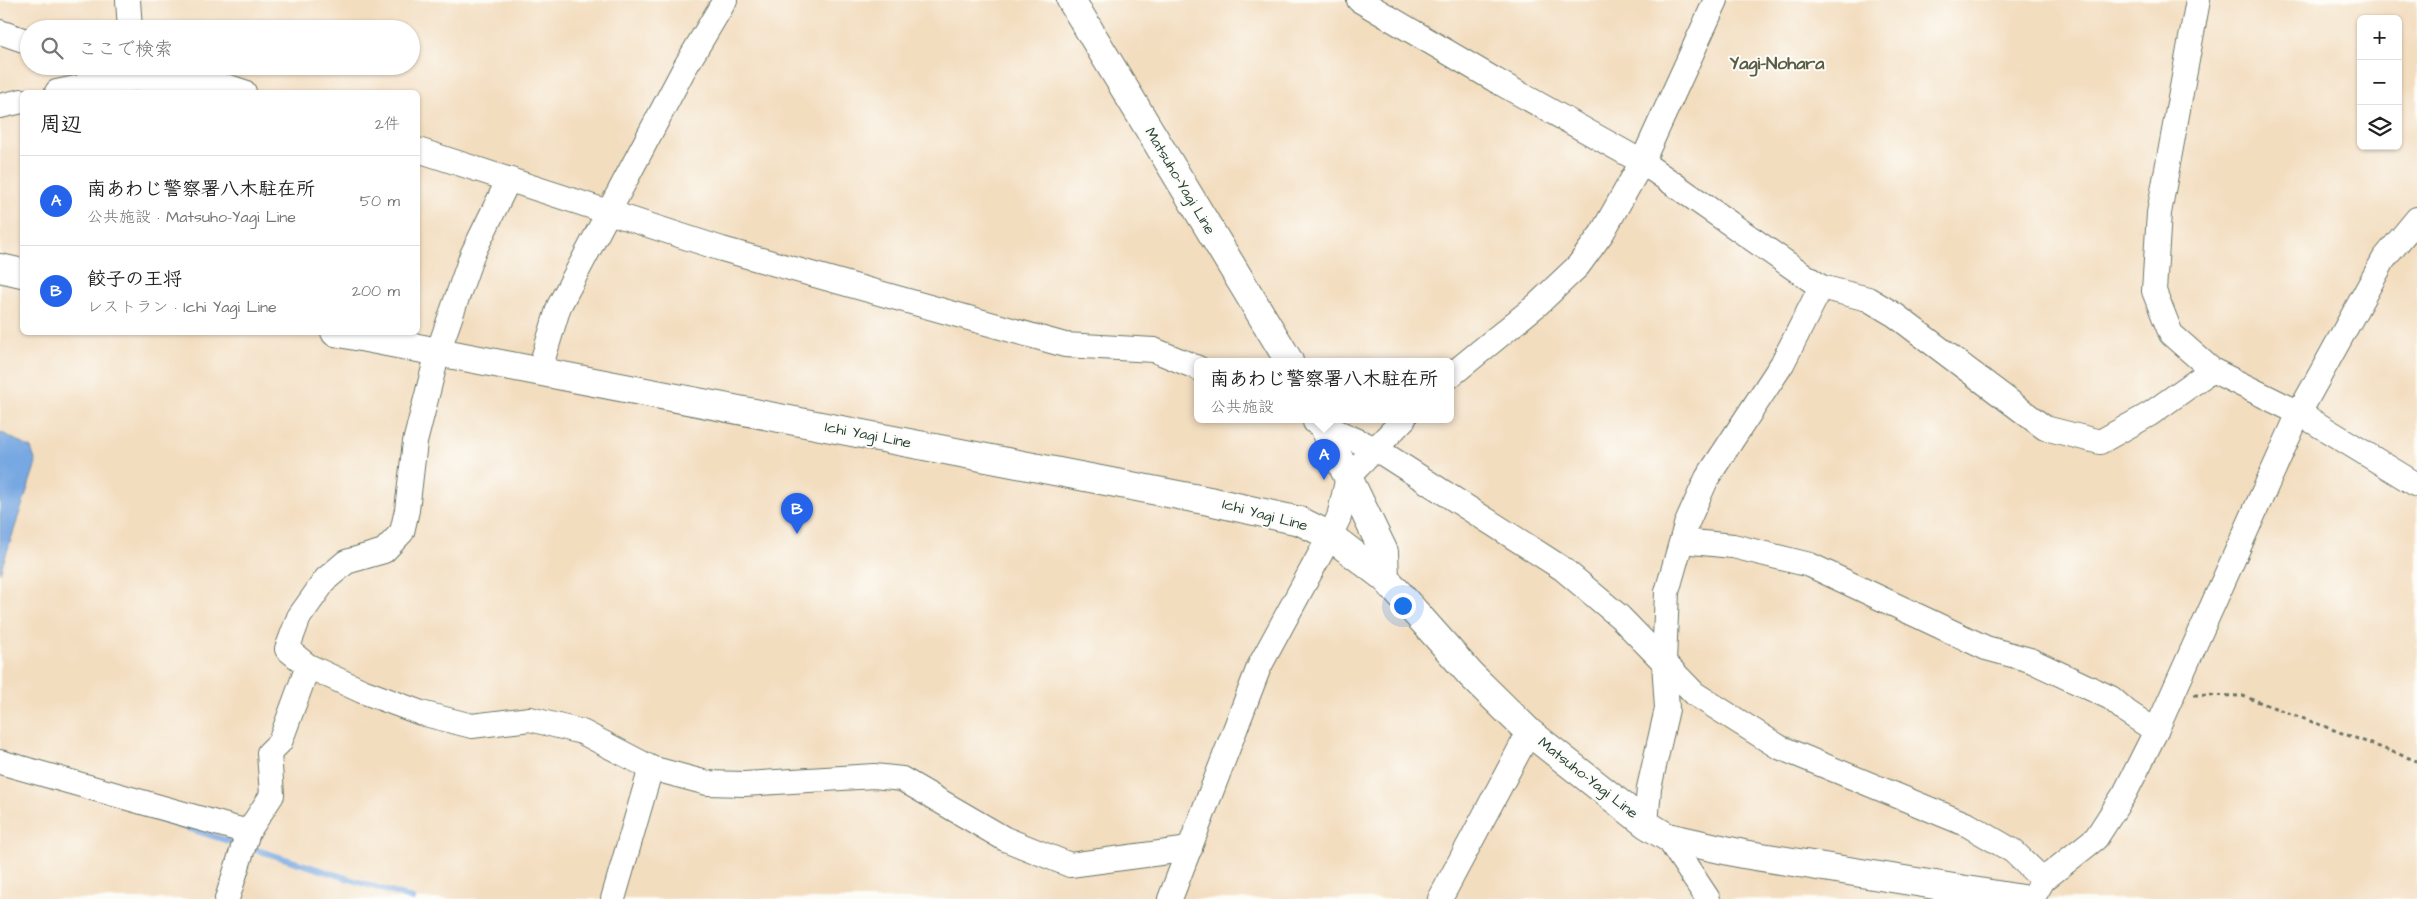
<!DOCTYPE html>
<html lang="ja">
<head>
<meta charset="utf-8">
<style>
	:root { --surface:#fff; --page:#f2f2f2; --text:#222; --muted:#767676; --line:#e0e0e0; --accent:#2563eb }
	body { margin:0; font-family:"Architects Daughter","Klee One",sans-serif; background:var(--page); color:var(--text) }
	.controls { position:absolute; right:15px; top:15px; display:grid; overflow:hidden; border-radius:8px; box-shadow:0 1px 4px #0004 }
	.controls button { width:45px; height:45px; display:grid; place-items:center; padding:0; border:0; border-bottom:1px solid var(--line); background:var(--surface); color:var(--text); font:25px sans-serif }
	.you { position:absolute; left:1402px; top:605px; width:18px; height:18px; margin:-12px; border:4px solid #fff; border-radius:50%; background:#1a73e8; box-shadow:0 0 0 8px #1a73e833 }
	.badge { display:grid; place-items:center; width:32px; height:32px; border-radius:50%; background:var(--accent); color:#fff; font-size:16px; font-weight:700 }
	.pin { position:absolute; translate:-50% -41px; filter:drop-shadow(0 1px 2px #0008) }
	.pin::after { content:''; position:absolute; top:26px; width:18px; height:15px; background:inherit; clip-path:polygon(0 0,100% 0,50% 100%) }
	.popup { position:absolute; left:1194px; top:358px; width:260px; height:65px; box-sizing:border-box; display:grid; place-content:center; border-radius:8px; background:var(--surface); filter:drop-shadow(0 1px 4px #0005); font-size:16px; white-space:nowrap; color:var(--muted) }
	.popup b { font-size:19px; color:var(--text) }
	.popup::after { content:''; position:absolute; left:50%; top:100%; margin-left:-10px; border:10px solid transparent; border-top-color:var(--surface) }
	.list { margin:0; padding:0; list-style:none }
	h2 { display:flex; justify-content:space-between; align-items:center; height:65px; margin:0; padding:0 20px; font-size:21px }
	h2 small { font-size:16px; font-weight:400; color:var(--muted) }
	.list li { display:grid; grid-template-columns:32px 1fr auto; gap:15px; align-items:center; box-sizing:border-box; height:90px; padding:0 20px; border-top:1px solid var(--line) }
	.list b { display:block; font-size:19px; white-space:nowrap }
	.list p { margin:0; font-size:16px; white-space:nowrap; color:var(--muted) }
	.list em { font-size:16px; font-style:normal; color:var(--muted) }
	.icon { flex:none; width:28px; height:28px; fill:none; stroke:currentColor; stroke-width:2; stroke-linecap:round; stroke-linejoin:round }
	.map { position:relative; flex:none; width:2417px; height:899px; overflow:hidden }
	.search { position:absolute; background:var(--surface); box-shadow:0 1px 4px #0004; left:20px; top:20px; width:400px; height:55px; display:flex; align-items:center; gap:12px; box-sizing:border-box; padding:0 18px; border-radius:28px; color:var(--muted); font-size:19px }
	.panel { position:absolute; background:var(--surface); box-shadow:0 1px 4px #0004; left:20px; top:90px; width:400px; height:245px; border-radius:8px }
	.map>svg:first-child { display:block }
	.water { fill:#78a8e2; stroke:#4c728b }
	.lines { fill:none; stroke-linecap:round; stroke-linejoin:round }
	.stream { stroke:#78a8e2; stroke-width:6 }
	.minor-casing { stroke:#697565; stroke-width:26 }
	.secondary-casing { stroke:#697565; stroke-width:30 }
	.path { stroke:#697565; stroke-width:3; stroke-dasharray:4 4; stroke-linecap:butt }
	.minor { stroke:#fff; stroke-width:24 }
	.secondary { stroke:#fff; stroke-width:28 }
	.labels { text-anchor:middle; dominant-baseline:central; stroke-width:4; stroke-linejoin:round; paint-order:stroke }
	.street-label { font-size:15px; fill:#1f3d34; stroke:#fdfcf7 }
	.quarter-label { font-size:18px; font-weight:bold; fill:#5c5d45; stroke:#fdfcf7 }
</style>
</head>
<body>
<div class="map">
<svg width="2417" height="899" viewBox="0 0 2417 899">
	<rect width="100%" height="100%" fill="#fdfcf7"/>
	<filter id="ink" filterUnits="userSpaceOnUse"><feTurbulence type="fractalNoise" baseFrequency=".02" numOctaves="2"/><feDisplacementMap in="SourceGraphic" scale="10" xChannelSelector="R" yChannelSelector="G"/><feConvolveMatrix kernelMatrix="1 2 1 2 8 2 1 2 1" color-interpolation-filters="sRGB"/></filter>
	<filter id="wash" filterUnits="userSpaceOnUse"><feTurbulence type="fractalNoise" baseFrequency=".0096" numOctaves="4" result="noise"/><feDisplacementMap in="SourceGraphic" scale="20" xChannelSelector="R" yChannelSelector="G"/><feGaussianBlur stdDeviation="1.12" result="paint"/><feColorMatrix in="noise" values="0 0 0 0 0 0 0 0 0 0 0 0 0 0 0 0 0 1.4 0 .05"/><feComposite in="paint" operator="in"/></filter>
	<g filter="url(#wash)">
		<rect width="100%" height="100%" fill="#f3ddbf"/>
		<!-- water -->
		<polygon class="water" points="0,432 31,448 36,463 0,573"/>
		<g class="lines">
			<!-- stream -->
			<polyline class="stream" points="152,817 413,899"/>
		</g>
	</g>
	<g filter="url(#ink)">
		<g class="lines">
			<!-- minor casing -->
			<g class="minor-casing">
				<g id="minor">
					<polyline points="128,0 130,29"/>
					<polyline points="1359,0 1495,80 1642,162 1821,287 1868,299 1895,315 2045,428 2100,442 2150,414 2212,370"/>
					<polyline points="2198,0 2159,213 2154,291 2171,334 2212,370 2299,413 2417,485"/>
					<polyline points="0,32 29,42"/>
					<polyline points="85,66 112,82"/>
					<path d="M57,92C115,78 187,71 244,92"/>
					<polyline points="0,106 22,101"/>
					<polyline points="418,150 722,249 1065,345 1154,350 1198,368"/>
					<polyline points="509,179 472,255 438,352 415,442 407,510 402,532 384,551 346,562 326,579 299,617 287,649 308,666 362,691 421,713 472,726 530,719 582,732 651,768 707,783 744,784 874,776 902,779 1005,839 1070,865 1190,849"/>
					<polyline points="539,372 559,306 684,69 725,0"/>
					<polyline points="1450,376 1538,304 1578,266 1602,233 1642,162 1716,0"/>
					<polyline points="1315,422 1376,449 1563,569 1620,617 1695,694 1779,747 1968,825 2013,851 2043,880"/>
					<polyline points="1682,541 1733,546 1810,565 1986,648 2030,660 2111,698 2127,712 2156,731"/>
					<polyline points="0,762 248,832 272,795 269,753 280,742 308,666"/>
					<polyline points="1646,824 1649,788 1667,709 1664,661 1667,592 1686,525 1707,478 1782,364 1821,287"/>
					<polyline points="1667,837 1708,899"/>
					<polyline points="2035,894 2043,880 2096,838 2125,793 2156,731 2299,413 2384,259 2417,219"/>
					<polyline points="227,899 248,832"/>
					<polyline points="613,899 651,768"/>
					<polyline points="1170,899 1259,667 1330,536 1339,517 1348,477 1404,419"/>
					<polyline points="1440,899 1529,732"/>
				</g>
			</g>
			<!-- secondary casing -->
			<g class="secondary-casing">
				<g id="secondary">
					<polyline points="1071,0 1289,361"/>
					<polyline points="0,268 22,273"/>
					<polyline points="335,332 1209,501 1300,521 1330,536 1385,578 1471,675 1529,732 1646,824 1667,837 1743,854 2022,899"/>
					<polyline points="1320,419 1384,552 1385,578"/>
				</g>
			</g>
			<!-- path -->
			<polyline class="path" points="2194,695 2243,696 2417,761"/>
			<!-- minor -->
			<use href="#minor" class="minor"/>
			<!-- secondary -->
			<use href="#secondary" class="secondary"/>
		</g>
	</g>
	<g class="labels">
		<!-- street labels -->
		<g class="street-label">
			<text transform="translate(1180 181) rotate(59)">Matsuho-Yagi Line</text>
			<text transform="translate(868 435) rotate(11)">Ichi Yagi Line</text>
			<text transform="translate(1265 515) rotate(15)">Ichi Yagi Line</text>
			<text transform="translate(1588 778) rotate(38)">Matsuho-Yagi Line</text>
		</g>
		<!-- quarter labels -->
		<g class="quarter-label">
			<text x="1777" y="63">Yagi-Nohara</text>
		</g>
	</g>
</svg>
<div class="controls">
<button>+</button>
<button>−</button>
<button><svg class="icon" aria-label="layers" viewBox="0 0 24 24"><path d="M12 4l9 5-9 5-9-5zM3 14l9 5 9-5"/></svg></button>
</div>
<div class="you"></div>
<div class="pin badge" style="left:1324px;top:480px">A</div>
<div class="popup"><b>南あわじ警察署八木駐在所</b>公共施設</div>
<div class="pin badge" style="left:797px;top:534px">B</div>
<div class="search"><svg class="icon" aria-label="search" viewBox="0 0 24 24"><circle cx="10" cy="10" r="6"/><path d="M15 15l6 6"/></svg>ここで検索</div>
<section class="panel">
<h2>周辺<small>2件</small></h2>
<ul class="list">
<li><span class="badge">A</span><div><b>南あわじ警察署八木駐在所</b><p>公共施設 · Matsuho-Yagi Line</p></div><em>50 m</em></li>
<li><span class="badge">B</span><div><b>餃子の王将</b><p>レストラン · Ichi Yagi Line</p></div><em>200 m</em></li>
</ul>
</section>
</div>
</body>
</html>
